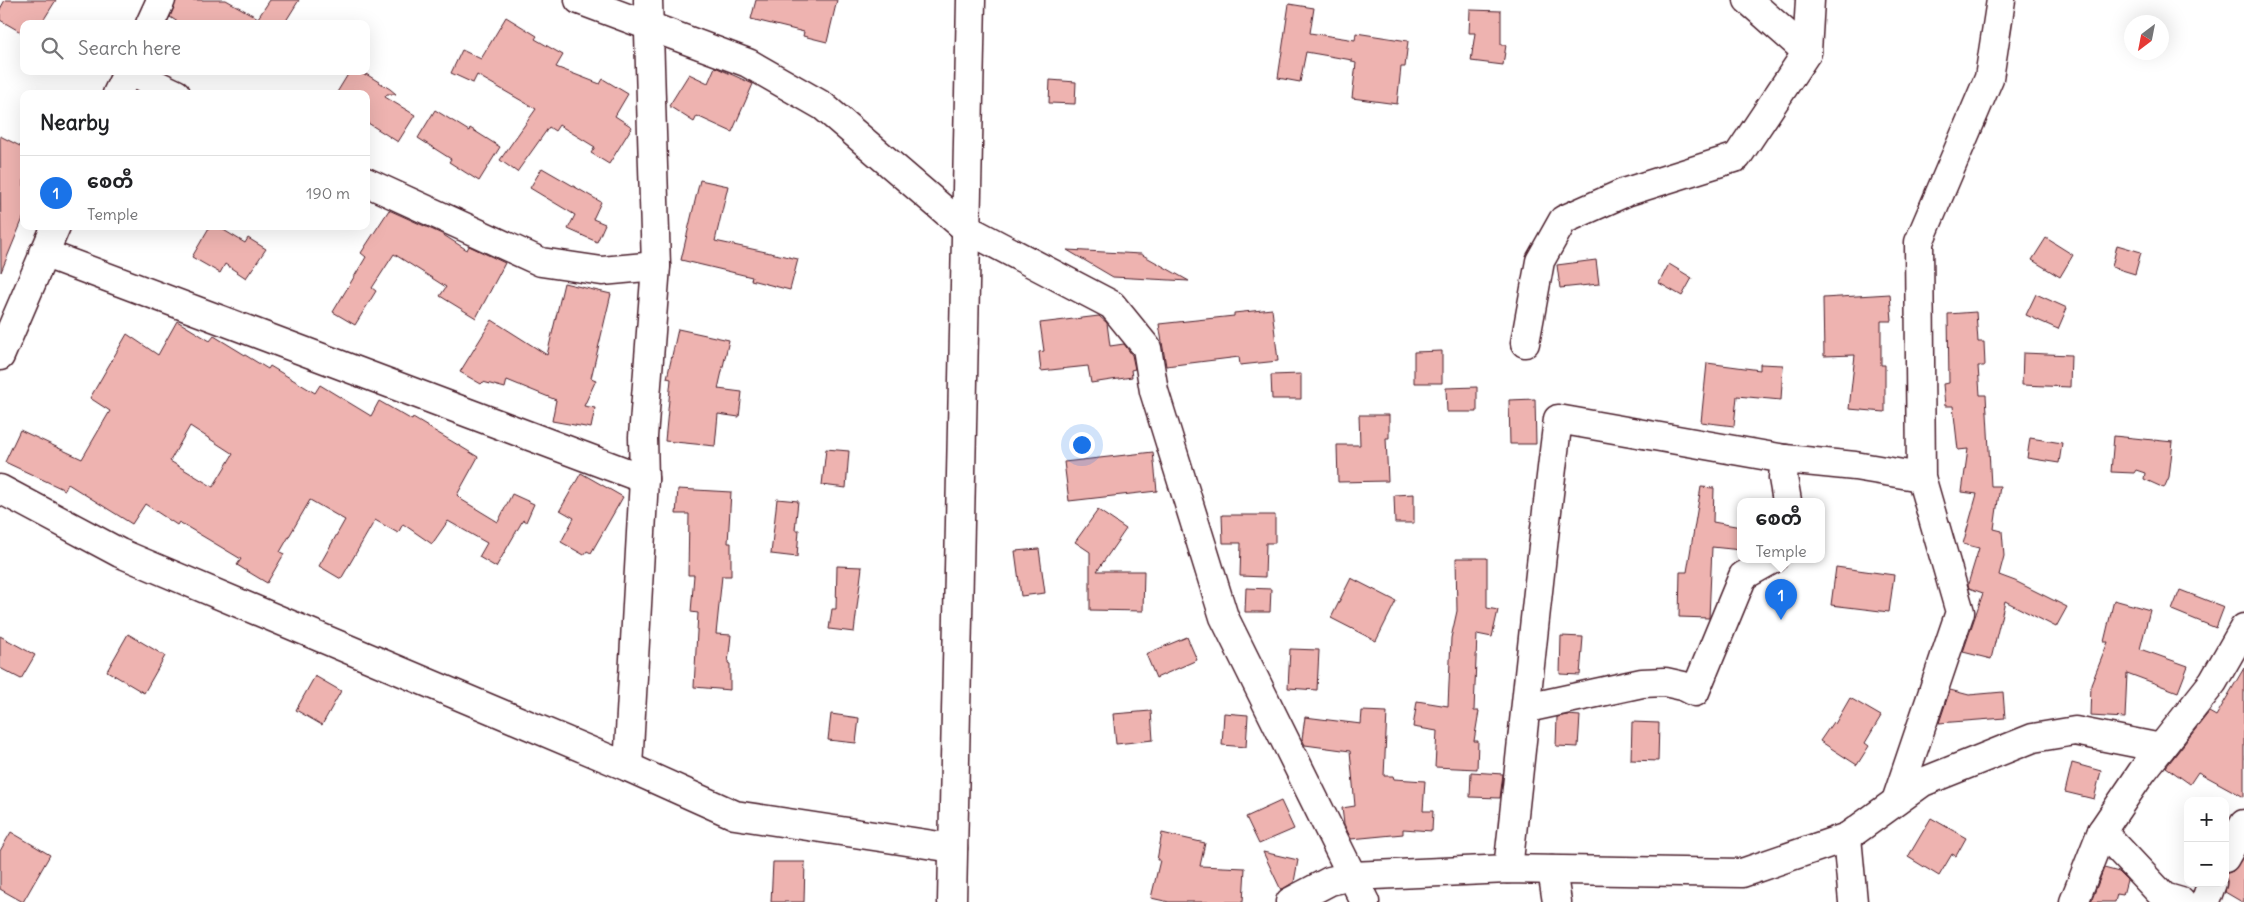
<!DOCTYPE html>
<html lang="en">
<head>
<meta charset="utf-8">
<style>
	:root { --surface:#fff; --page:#f2f2f2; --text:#202124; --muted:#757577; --line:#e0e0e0; --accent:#1a73e8 }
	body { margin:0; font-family:Delius,"Noto Sans Myanmar",sans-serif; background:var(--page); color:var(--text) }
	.controls { position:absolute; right:15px; bottom:15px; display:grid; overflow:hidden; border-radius:10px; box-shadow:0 5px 20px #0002 }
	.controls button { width:45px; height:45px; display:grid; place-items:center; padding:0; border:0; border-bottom:1px solid var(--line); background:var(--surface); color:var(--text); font:25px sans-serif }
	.compass { position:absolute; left:2124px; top:15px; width:45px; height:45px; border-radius:50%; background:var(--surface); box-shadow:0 5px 20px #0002; rotate:212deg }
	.you { position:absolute; left:1081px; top:444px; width:18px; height:18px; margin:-12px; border:4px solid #fff; border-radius:50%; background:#1a73e8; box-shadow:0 0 0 8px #1a73e833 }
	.badge { display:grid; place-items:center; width:32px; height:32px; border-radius:50%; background:var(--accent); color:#fff; font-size:16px; font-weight:700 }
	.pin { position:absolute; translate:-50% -41px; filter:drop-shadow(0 1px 2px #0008) }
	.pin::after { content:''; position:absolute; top:26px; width:18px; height:15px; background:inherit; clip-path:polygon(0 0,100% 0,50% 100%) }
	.popup { position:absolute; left:1737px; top:498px; width:88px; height:65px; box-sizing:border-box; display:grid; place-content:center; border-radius:10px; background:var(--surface); filter:drop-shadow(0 1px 4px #0005); font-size:16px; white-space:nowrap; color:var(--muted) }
	.popup b { font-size:19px; color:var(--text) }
	.popup::after { content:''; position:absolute; left:50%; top:100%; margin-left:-10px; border:10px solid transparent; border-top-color:var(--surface) }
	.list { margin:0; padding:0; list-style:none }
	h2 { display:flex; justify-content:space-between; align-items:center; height:65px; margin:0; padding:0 20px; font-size:21px }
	h2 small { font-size:16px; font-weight:400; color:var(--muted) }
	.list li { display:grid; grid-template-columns:32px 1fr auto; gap:15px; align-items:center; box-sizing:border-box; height:75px; padding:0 20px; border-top:1px solid var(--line) }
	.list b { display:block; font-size:19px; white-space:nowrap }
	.list p { margin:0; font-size:16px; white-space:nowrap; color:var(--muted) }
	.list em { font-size:16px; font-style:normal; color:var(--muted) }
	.icon { flex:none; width:28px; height:28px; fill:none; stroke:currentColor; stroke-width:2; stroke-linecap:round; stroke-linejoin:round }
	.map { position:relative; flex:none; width:2244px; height:902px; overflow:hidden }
	.search { position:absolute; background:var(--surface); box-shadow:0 5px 20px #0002; left:20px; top:20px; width:350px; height:55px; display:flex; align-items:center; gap:12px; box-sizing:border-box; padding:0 18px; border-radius:10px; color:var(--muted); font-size:19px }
	.panel { position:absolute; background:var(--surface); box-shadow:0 5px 20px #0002; left:20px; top:90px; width:350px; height:140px; border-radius:10px }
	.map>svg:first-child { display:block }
	.building { fill:#eeb3b0; stroke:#4a1f2b; fill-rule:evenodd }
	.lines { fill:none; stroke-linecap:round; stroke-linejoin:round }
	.minor-casing { stroke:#4a1f2b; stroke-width:31 }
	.secondary-casing { stroke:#4a1f2b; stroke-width:31 }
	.minor { stroke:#fff; stroke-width:28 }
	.secondary { stroke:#fff; stroke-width:28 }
</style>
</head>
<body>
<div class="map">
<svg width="2244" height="902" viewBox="0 0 2244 902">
	<rect width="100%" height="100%" fill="#fff"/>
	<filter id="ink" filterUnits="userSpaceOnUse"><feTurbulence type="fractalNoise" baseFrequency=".02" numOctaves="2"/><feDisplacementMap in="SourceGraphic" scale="10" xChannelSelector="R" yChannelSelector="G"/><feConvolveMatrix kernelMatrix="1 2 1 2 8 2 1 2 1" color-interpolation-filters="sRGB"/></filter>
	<g filter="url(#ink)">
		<!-- building -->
		<g class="building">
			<polygon points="5,0 56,0 41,24 24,24 24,34 0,20 0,9"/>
			<polygon points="176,0 226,0 258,18 270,0 299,0 284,24 181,24 170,17"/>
			<polygon points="756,0 837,0 827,42 803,36 804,32 751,19"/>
			<polygon points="1289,4 1314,8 1310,33 1355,40 1356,33 1408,41 1405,67 1401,67 1397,104 1352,98 1356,63 1352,62 1352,60 1306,52 1300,82 1278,78"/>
			<polygon points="1470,10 1501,11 1501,45 1506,45 1503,65 1471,61 1475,33 1469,33"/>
			<polygon points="506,17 537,36 535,39 563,55 556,67 600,84 603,79 628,94 615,116 632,127 609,164 591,153 595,147 559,125 555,131 549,127 517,172 500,160 536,109 477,75 473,83 451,73 462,50 481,59"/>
			<polygon points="715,67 753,84 732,132 697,116 694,122 669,106 689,74 708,83"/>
			<polygon points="350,71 358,71 366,76 366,74 390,89 396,94 387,94 385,97 415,115 398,142 368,123 366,126 366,94 336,94"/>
			<polygon points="1050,80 1076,82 1075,104 1049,103"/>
			<polygon points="435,110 469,131 470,128 500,147 479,181 449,162 451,159 418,138"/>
			<polygon points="0,136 24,148 24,216 1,272"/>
			<polygon points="542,168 601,202 593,219 605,224 597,242 568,229 575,215 530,188"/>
			<polygon points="700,180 728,186 715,241 798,259 790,290 751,280 752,277 681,260"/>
			<polygon points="389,210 442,234 467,250 469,246 505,263 476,318 440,296 446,287 394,254 372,288 376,291 355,325 333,312 366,257 361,253"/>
			<polygon points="210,226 217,226 245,243 248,238 266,249 246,278 225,264 220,273 192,257"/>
			<polygon points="2046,238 2073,255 2060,277 2032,260"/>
			<polygon points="2117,245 2141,252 2135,274 2112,267"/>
			<polygon points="1067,250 1141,254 1189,281 1113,277"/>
			<polygon points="1596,260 1599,284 1560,288 1557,265"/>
			<polygon points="1669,264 1692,278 1682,296 1659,283"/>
			<polygon points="564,283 611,294 591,378 596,380 584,406 595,408 591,428 552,421 556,400 507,380 505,388 483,382 481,384 460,372 492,320 547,355"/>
			<polygon points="1890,294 1892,321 1881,321 1881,365 1885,365 1885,412 1849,409 1855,355 1824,356 1823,298"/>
			<polygon points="2036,294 2067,308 2058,329 2026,315"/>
			<polygon points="1272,309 1278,361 1240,365 1239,357 1166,366 1159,324 1234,316 1234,313"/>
			<polygon points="1976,312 1978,342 1984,342 1985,366 1978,366 1980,395 1986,395 1991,486 2000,486 1994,529 2002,531 2004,556 1999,575 2015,581 2067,607 2056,627 2005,601 1991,659 1963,652 1983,593 1969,588 1968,584 1979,548 1963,544 1977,494 1962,492 1968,449 1958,450 1953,406 1945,406 1943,384 1949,383 1948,314"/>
			<polygon points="1099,316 1107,323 1110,346 1124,344 1132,355 1135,369 1131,370 1132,377 1091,383 1088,366 1041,371 1039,352 1044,351 1040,323"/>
			<path d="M177,321L210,341L214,336L268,369L270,366L315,393L320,385L371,416L379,401L412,420L413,418L478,457L457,495L462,500L498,522L512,494L534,504L526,522L523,520L496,567L479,557L487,543L448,521L432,544L403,524L398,533L375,520L341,579L319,566L345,520L310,500L280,552L284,554L267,583L237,565L241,559L179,522L177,525L145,504L132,524L68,484L65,490L5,462L20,430L82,459L110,411L90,398L127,334L158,355ZM190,426L233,454L213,487L170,461Z"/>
			<polygon points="678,329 729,340 718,389 742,392 739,417 718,414 715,446 665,441 671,379 667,378"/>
			<polygon points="1442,351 1442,383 1414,383 1414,352"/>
			<polygon points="2023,353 2071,355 2070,387 2022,385"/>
			<polygon points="1707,363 1760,370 1760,364 1783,365 1781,400 1737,396 1734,426 1701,422"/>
			<polygon points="1301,374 1301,399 1272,399 1271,375"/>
			<polygon points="1477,387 1477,412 1447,412 1446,388"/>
			<polygon points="1535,399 1536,444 1510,444 1509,400"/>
			<polygon points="1359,415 1389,415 1389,438 1386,438 1388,481 1338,482 1337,445 1360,445"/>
			<polygon points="2114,436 2173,442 2169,477 2164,488 2144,479 2145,473 2136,470 2134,473 2111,472"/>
			<polygon points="2030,438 2062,443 2059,463 2027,458"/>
			<polygon points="826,449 849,451 846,488 822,485"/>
			<polygon points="1153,452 1157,491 1069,501 1064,462"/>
			<polygon points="581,473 623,497 591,553 587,551 584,555 561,542 574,518 560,510"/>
			<polygon points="1701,487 1714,488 1713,522 1741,527 1741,550 1712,547 1709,618 1679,617 1680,572 1687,572"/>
			<polygon points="678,489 731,492 728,543 731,543 731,576 722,576 716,634 731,635 728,663 730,664 730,690 694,687 698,613 691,612 694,575 688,575 689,514 676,514"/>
			<polygon points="1414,494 1414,523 1395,523 1394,495"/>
			<polygon points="777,499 798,501 795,530 799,530 797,557 771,554"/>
			<polygon points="1098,510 1126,529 1097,571 1144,571 1143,611 1090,610 1090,552 1075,542"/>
			<polygon points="1222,515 1275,515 1275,543 1266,543 1265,577 1240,576 1241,543 1223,543"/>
			<polygon points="1039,549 1045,593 1021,596 1015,551"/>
			<polygon points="1456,558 1487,558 1487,608 1498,610 1492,637 1477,634 1474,711 1479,711 1474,741 1478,741 1477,769 1435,767 1437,731 1413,727 1417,701 1448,706 1451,638 1457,611"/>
			<polygon points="837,566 862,567 854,632 829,629 832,609 836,609"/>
			<polygon points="1836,567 1894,575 1889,612 1831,605"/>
			<polygon points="1351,578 1396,601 1376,641 1331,618"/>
			<polygon points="1246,588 1271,589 1270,612 1245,612"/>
			<polygon points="2180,590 2224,607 2216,628 2172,610"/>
			<polygon points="2114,600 2150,610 2140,649 2188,666 2178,692 2127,673 2125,718 2090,716 2091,685 2108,642 2104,642"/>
			<polygon points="128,634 165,656 144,693 107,671"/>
			<polygon points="0,636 35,655 21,679 0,668"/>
			<polygon points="1561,636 1583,637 1580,675 1560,674"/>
			<polygon points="1187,637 1197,660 1156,678 1146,654"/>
			<polygon points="1290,649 1319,650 1317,690 1288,688"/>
			<polygon points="2244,668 2244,797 2198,772 2190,784 2166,767 2209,712 2216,716"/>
			<polygon points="315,676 341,691 322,725 296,710"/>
			<polygon points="1950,690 1969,695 2003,692 2005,718 1939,723"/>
			<polygon points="1850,698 1881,716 1865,743 1869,746 1857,765 1820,741 1833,722 1835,724"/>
			<polygon points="1151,711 1153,740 1116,744 1113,714"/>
			<polygon points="1362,711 1387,712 1384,776 1393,776 1394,779 1425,781 1423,811 1433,811 1432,831 1403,829 1403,834 1351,839 1344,824 1342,808 1355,806 1350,751 1305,745 1302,739 1305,717 1361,724"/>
			<polygon points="1224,713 1248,715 1246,747 1222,745"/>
			<polygon points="831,714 859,718 856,743 828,740"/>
			<polygon points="1567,715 1580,716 1578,747 1556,746 1557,717"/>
			<polygon points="1632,722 1659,723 1658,761 1631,760"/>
			<polygon points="2072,763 2101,771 2094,799 2065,792"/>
			<polygon points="1471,772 1503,774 1500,798 1470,797"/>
			<polygon points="1281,801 1294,829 1259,844 1246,817"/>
			<polygon points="1931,818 1966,838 1956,856 1952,854 1939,876 1908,857"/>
			<polygon points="11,832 50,855 23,902 0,889 0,851"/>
			<polygon points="1162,833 1205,843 1200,866 1245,868 1243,902 1169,902 1151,898 1160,860 1157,860"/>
			<polygon points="1263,852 1298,860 1294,882 1281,890"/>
			<polygon points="2244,856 2244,902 2242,902 2225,892 2227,881 2225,874 2233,871"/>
			<polygon points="773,862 805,862 804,902 771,902"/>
			<polygon points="2104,868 2119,872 2127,880 2123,895 2117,894 2115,902 2091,902"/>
		</g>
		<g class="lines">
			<!-- minor casing -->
			<g class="minor-casing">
				<g id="minor">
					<polyline points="579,0 748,63 823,106 965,228 1112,305 1147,348 1154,391 1224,617 1365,902"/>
					<polyline points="1748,0 1807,52"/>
					<polyline points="150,24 161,0"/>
					<polyline points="128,71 176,94"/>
					<polyline points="117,94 128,71"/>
					<polyline points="366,182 541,262 602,271 656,266"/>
					<polyline points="43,253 644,479"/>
					<polyline points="1525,343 1540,261 1563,220 1626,192 1737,157 1807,52 1810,0"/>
					<polyline points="0,356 56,226"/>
					<polyline points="1785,459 1783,478 1787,501"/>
					<polyline points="0,489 120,553 628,767 644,479 643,437 656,266 648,0"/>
					<polyline points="1527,708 1642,683 1665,682 1683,686 1695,692 1743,576 1773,559"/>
					<polyline points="628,767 735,815 953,848"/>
					<polyline points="1896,801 1960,612 1921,477 1919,242 1989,78 2001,0"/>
					<polyline points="2102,831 2164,897 2181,902"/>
					<polyline points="1847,837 1853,902"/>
					<polyline points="2225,858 2244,824"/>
					<path d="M1508,869C1525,719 1539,569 1558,419L1785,459L1855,466L1921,477"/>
					<polyline points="1552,870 1557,902"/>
					<polyline points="1290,902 1330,881 1352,876 1508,869 1742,873 1847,837 1923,782 2033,738 2075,731 2161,748"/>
					<polyline points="2074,902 2102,831 2142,772 2213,682 2244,628"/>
					<polyline points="2205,902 2212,883"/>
				</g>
			</g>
			<!-- secondary casing -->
			<g class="secondary-casing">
				<polyline id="secondary" points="952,902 971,0"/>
			</g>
			<!-- minor -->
			<use href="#minor" class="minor"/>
			<!-- secondary -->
			<use href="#secondary" class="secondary"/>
		</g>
	</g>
</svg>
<div class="controls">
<button>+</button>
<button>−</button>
</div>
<svg class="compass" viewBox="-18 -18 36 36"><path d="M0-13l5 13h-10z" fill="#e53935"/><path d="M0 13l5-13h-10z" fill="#757577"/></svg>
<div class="you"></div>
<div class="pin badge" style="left:1781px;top:620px">1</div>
<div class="popup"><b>စေတီ</b>Temple</div>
<div class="search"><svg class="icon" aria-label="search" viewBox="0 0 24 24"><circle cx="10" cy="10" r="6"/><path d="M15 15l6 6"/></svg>Search here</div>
<section class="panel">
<h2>Nearby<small></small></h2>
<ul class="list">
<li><span class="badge">1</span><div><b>စေတီ</b><p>Temple</p></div><em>190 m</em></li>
</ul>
</section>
</div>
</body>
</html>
